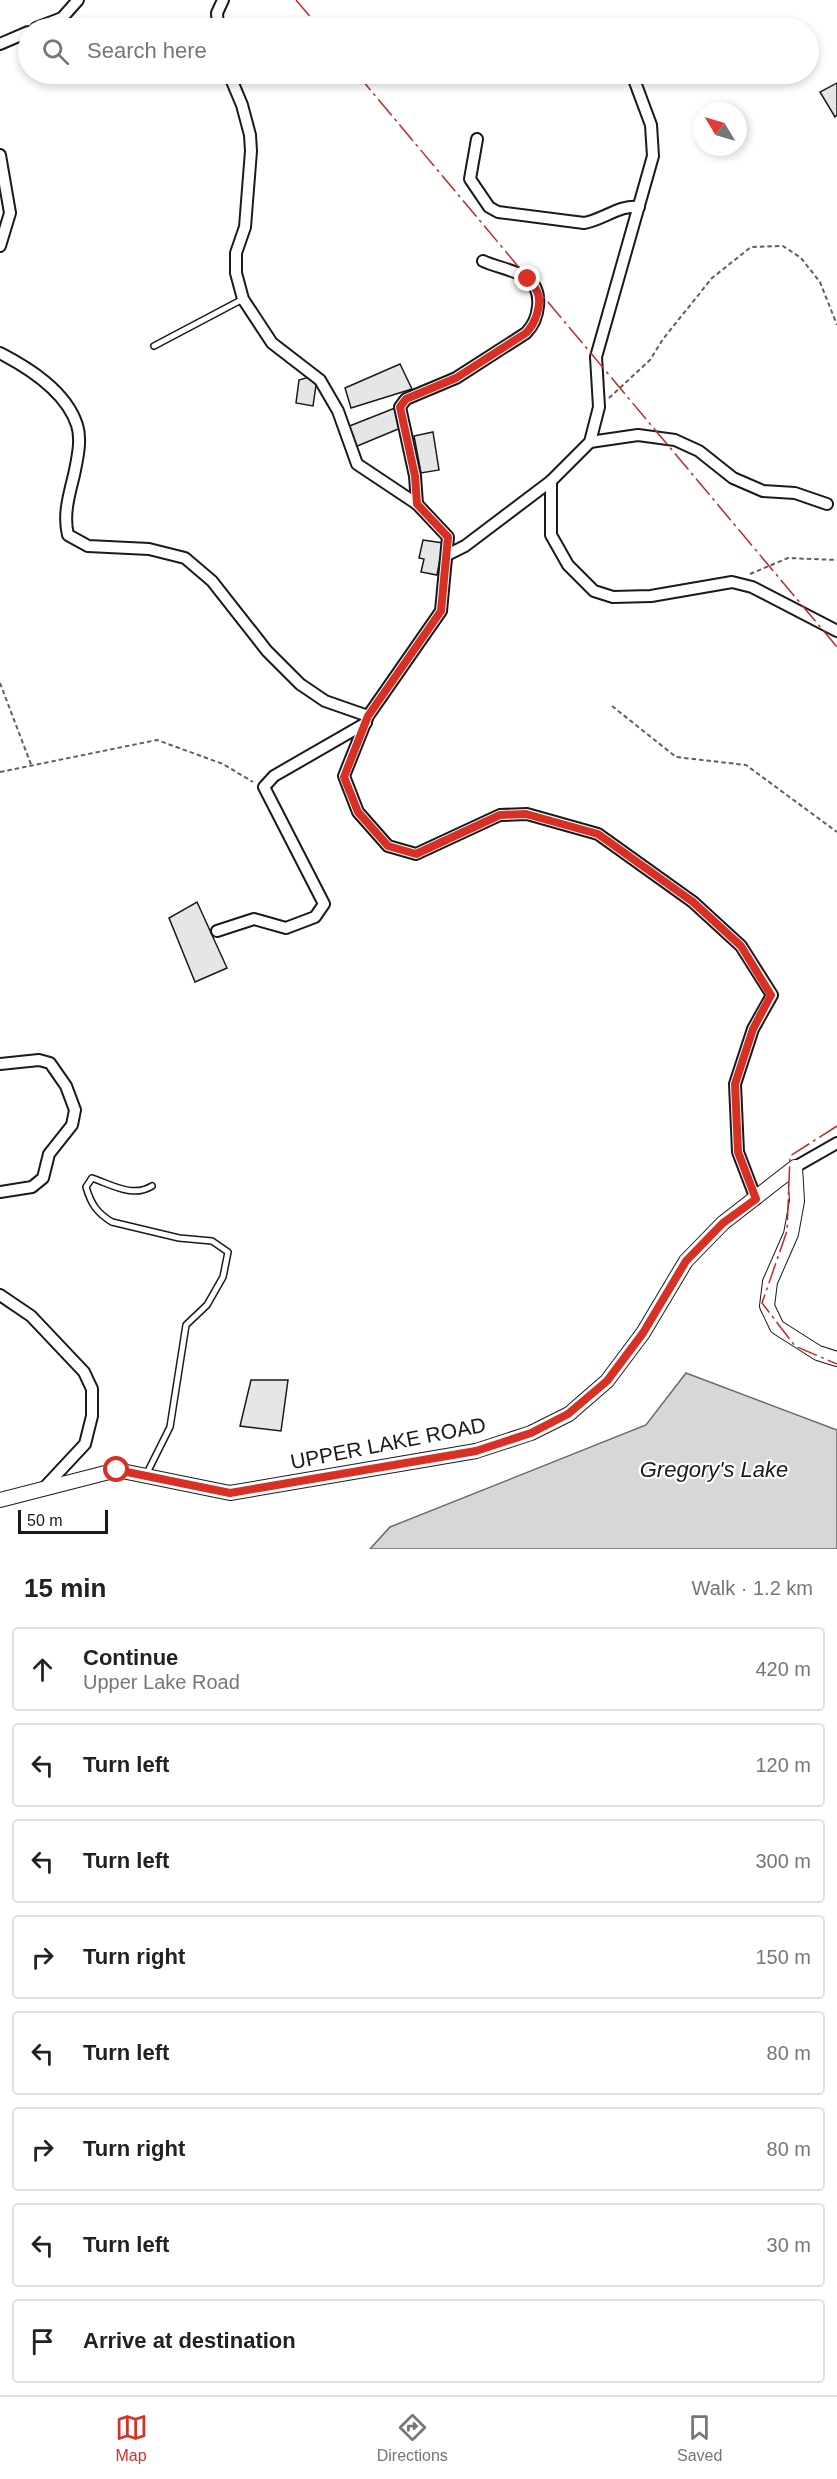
<!DOCTYPE html>
<html lang="en">
<head>
<meta charset="utf-8">
<style>
	:root { --surface:#fff; --page:#f6f6f6; --text:#222; --muted:#767676; --line:#e0e0e0; --accent:#d93025 }
	body { margin:0; font-family:Helvetica,sans-serif; background:var(--page); color:var(--text) }
	.compass { position:absolute; left:693px; top:102px; width:54px; height:54px; border-radius:50%; background:var(--surface); box-shadow:0 3px 9px #0003; rotate:308deg }
	.scale { position:absolute; left:18px; bottom:15px; width:90px; box-sizing:border-box; padding-left:6px; border:3px solid #1a1a1a; border-top:0; font-size:16px; line-height:21px; white-space:nowrap; color:#1a1a1a; -webkit-text-stroke:4px #fff; paint-order:stroke }
	.stop { position:absolute; width:18px; height:18px; margin:-14px; border:4px solid #d93025; border-radius:50%; background:#fff }
	.stop.end { background:#d93025; border-color:#fff; box-shadow:0 2px 6px #0008 }
	.list { margin:0; padding:0; list-style:none }
	h2 { display:flex; justify-content:space-between; align-items:center; height:78px; margin:0; padding:0 24px; font-size:26px }
	h2 small { font-size:20px; font-weight:400; color:var(--muted) }
	.list li { display:grid; grid-template-columns:39px 1fr auto; gap:18px; align-items:center; box-sizing:border-box; height:84px; margin:0 12px 12px; padding:0 12px; border:2px solid var(--line); border-radius:6px }
	.list b { display:block; font-size:22px; white-space:nowrap }
	.list p { margin:0; font-size:20px; white-space:nowrap; color:var(--muted) }
	.list em { font-size:20px; font-style:normal; color:var(--muted) }
	.icon { flex:none; width:33px; height:33px; fill:none; stroke:currentColor; stroke-width:2; stroke-linecap:round; stroke-linejoin:round }
	.map { position:relative; flex:none; width:837px; height:1549px; overflow:hidden }
	.search { position:absolute; background:var(--surface); box-shadow:0 3px 9px #0003; left:18px; right:18px; top:18px; height:66px; display:flex; align-items:center; gap:15px; box-sizing:border-box; padding:0 21px; border-radius:33px; color:var(--muted); font-size:22px }
	.sheet { height:846px; background:var(--surface) }
	nav { display:flex; justify-content:space-around; align-items:center; box-sizing:border-box; height:84px; border-top:2px solid var(--line); background:var(--surface); font-size:16px; color:var(--muted) }
	nav a { display:grid; justify-items:center; gap:3px }
	nav .on { color:var(--accent) }
	.map>svg:first-child { display:block }
	.water { fill:#d7d7d7; stroke:#6a6a6a; stroke-width:1.5 }
	.building { fill:#e6e6e6; stroke:#1a1a1a; stroke-width:1.5 }
	.lines { fill:none; stroke-linecap:round; stroke-linejoin:round }
	.service-casing { stroke:#1a1a1a; stroke-width:8 }
	.minor-casing { stroke:#1a1a1a; stroke-width:14 }
	.tertiary-casing { stroke:#1a1a1a; stroke-width:16 }
	.path { stroke:#5f5f5f; stroke-width:2; stroke-dasharray:4.5 3; stroke-linecap:butt }
	.service { stroke:#fff; stroke-width:5 }
	.minor { stroke:#fff; stroke-width:10 }
	.tertiary { stroke:#fff; stroke-width:14 }
	.power { stroke:#c62828; stroke-width:1.5; stroke-dasharray:21 4.5 3 4.5; stroke-linecap:butt }
	.route { stroke:#d93025; stroke-width:8 }
	.labels { text-anchor:middle; dominant-baseline:central; stroke-width:4.5; stroke-linejoin:round; paint-order:stroke }
	.street-label { font-size:21px; fill:#1a1a1a; stroke:#fff }
	.water-label { font-size:22px; font-style:italic; fill:#1a1a1a; stroke:#fff }
</style>
</head>
<body>
<div class="map">
<svg width="837" height="1549" viewBox="0 0 837 1549">
	<rect width="100%" height="100%" fill="#fff"/>
	<!-- water -->
	<polygon class="water" points="686,1373 837,1430 837,1549 370,1549 390,1527 646,1425"/>
	<!-- building -->
	<g class="building">
		<polygon points="837,83 837,115 835,117 820,92"/>
		<polygon points="400,364 412,389 351,408 345,388"/>
		<polygon points="309,377 316,385 313,406 296,403 299,380"/>
		<polygon points="395,408 403,427 355,447 347,427"/>
		<polygon points="433,432 439,470 421,473 414,436"/>
		<polygon points="423,540 443,543 437,575 421,572 424,559 419,558"/>
		<polygon points="197,902 227,968 195,982 169,918"/>
		<polygon points="251,1380 288,1380 281,1431 240,1426"/>
	</g>
	<g class="lines">
		<!-- service casing -->
		<g class="service-casing">
			<g id="service">
				<polyline points="154,346 243,299"/>
				<path d="M146,1475L170,1427L186,1325L207,1305L223,1277L228,1252L212,1241L179,1238L112,1222C97,1213 91,1204 86,1187L92,1178C112,1185 133,1198 152,1186"/>
			</g>
		</g>
		<!-- minor casing -->
		<g class="minor-casing">
			<g id="minor">
				<polyline points="36,28 62,18 78,0"/>
				<polyline points="218,28 217,13 223,0"/>
				<polyline points="0,44 28,32"/>
				<polyline points="229,74 242,105 250,135 251,151 245,227 236,253 236,273 243,299 272,343 320,380 338,411 357,464 417,504 448,537 441,611 368,716 344,776 358,812 388,846 416,854 500,815 527,814 598,834 693,902 741,946 772,995 753,1029 735,1084 738,1152 756,1199"/>
				<path d="M477,139L470,179L489,207L498,212L584,223C603,220 620,204 639,207"/>
				<polyline points="0,155 10,213 0,246"/>
				<path d="M0,353C29,368 66,391 77,425C82,440 77,460 74,475C69,495 63,515 68,535L88,546L149,549L185,558L212,581L267,651L300,684L325,701L368,716"/>
				<polyline points="590,442 638,435 675,440 699,451 733,478 763,491 795,493 827,504"/>
				<polyline points="551,481 551,535 568,565 594,591 613,597 651,596 732,582 752,587 837,631"/>
				<path d="M417,504L415,476L400,407L406,399L456,378L526,333C539,320 545,291 527,278C515,270 496,267 483,261"/>
				<polyline points="447,555 465,546 551,481 590,442 599,407 596,357 653,156 651,125 632,74"/>
				<polyline points="217,931 254,919 286,928 315,917 324,904 264,787 274,776 366,723"/>
				<polyline points="0,1064 39,1060 50,1063 66,1086 75,1110 72,1125 49,1154 43,1178 32,1187 0,1192"/>
				<polyline points="795,1167 837,1143"/>
				<polyline points="0,1295 31,1316 84,1372 92,1389 92,1416 85,1444 43,1489"/>
			</g>
		</g>
		<!-- tertiary casing -->
		<g class="tertiary-casing">
			<polyline id="tertiary" points="0,1500 117,1470 230,1493 476,1451 531,1433 569,1414 607,1381 643,1333 686,1261 723,1223 795,1167 797,1201 791,1234 770,1282 767,1306 777,1327 818,1353 837,1359"/>
		</g>
		<!-- path -->
		<g class="path">
			<polyline points="609,398 650,360 663,339 712,278 751,247 783,246 801,258 820,282 837,325"/>
			<polyline points="750,574 788,558 837,560"/>
			<polyline points="0,683 32,767"/>
			<polyline points="612,706 676,757 746,765 837,832"/>
			<polyline points="0,772 157,740 223,764 253,782"/>
		</g>
		<!-- service -->
		<use href="#service" class="service"/>
		<!-- minor -->
		<use href="#minor" class="minor"/>
		<!-- tertiary -->
		<use href="#tertiary" class="tertiary"/>
		<!-- power -->
		<g class="power">
			<polyline points="296,0 320,28"/>
			<polyline points="357,74 837,647"/>
			<polyline points="837,1126 790,1156 787,1231 762,1303 795,1346 837,1364"/>
		</g>
	</g>
	<g class="lines">
		<!-- route -->
		<path class="route" d="M117,1470L230,1493L476,1451L531,1433L568,1414L607,1381L643,1333L686,1261L723,1223L756,1199L738,1152L735,1084L753,1029L771,995L741,946L693,902L598,834L526,814L500,815L416,854L388,846L358,812L344,777L368,716L441,611L448,537L417,504L415,476L400,407L406,399L456,378L526,333C535,324 543,304 537,291C535,287 531,282 528,279"/>
	</g>
	<g class="labels">
		<!-- street labels -->
		<g class="street-label">
			<text transform="translate(388 1443) rotate(-11)">UPPER LAKE ROAD</text>
		</g>
		<!-- water labels -->
		<g class="water-label">
			<text x="714" y="1469">Gregory's Lake</text>
		</g>
	</g>
</svg>
<svg class="compass" viewBox="-18 -18 36 36"><path d="M0-13l5 13h-10z" fill="#e53935"/><path d="M0 13l5-13h-10z" fill="#767676"/></svg>
<div class="scale">50 m</div>
<div class="stop" style="left:117px;top:1470px"></div>
<div class="stop end" style="left:528px;top:279px"></div>
<div class="search"><svg class="icon" aria-label="search" viewBox="0 0 24 24"><circle cx="10" cy="10" r="6"/><path d="M15 15l6 6"/></svg>Search here</div>
</div>
<section class="sheet">
<h2>15 min<small>Walk · 1.2 km</small></h2>
<ul class="list">
<li><svg class="icon" aria-label="ahead" viewBox="0 0 24 24"><path d="M12 20V5M6 11l6-6 6 6"/></svg><div><b>Continue</b><p>Upper Lake Road</p></div><em>420 m</em></li>
<li><svg class="icon" aria-label="left" viewBox="0 0 24 24"><path d="M17 20v-9H6M10 6l-5 5 5 5"/></svg><div><b>Turn left</b></div><em>120 m</em></li>
<li><svg class="icon" aria-label="left" viewBox="0 0 24 24"><path d="M17 20v-9H6M10 6l-5 5 5 5"/></svg><div><b>Turn left</b></div><em>300 m</em></li>
<li><svg class="icon" aria-label="right" viewBox="0 0 24 24"><path d="M7 20v-9h11M14 6l5 5-5 5"/></svg><div><b>Turn right</b></div><em>150 m</em></li>
<li><svg class="icon" aria-label="left" viewBox="0 0 24 24"><path d="M17 20v-9H6M10 6l-5 5 5 5"/></svg><div><b>Turn left</b></div><em>80 m</em></li>
<li><svg class="icon" aria-label="right" viewBox="0 0 24 24"><path d="M7 20v-9h11M14 6l5 5-5 5"/></svg><div><b>Turn right</b></div><em>80 m</em></li>
<li><svg class="icon" aria-label="left" viewBox="0 0 24 24"><path d="M17 20v-9H6M10 6l-5 5 5 5"/></svg><div><b>Turn left</b></div><em>30 m</em></li>
<li><svg class="icon" aria-label="arrive" viewBox="0 0 24 24"><path d="M6 21V4h12l-3 4 3 4H6"/></svg><div><b>Arrive at destination</b></div></li>
</ul>
</section>
<nav>
<a class="on"><svg class="icon" aria-label="map" viewBox="0 0 24 24"><path d="M3 6l6-2 6 2 6-2v14l-6 2-6-2-6 2zM9 4v14M15 6v14"/></svg>Map</a>
<a><svg class="icon" aria-label="directions" viewBox="0 0 24 24"><path d="M12 3l9 9-9 9-9-9zM9 14v-3h6M13 9l2 2-2 2"/></svg>Directions</a>
<a><svg class="icon" aria-label="saved" viewBox="0 0 24 24"><path d="M7 4h10v16l-5-4-5 4z"/></svg>Saved</a>
</nav>
</body>
</html>
